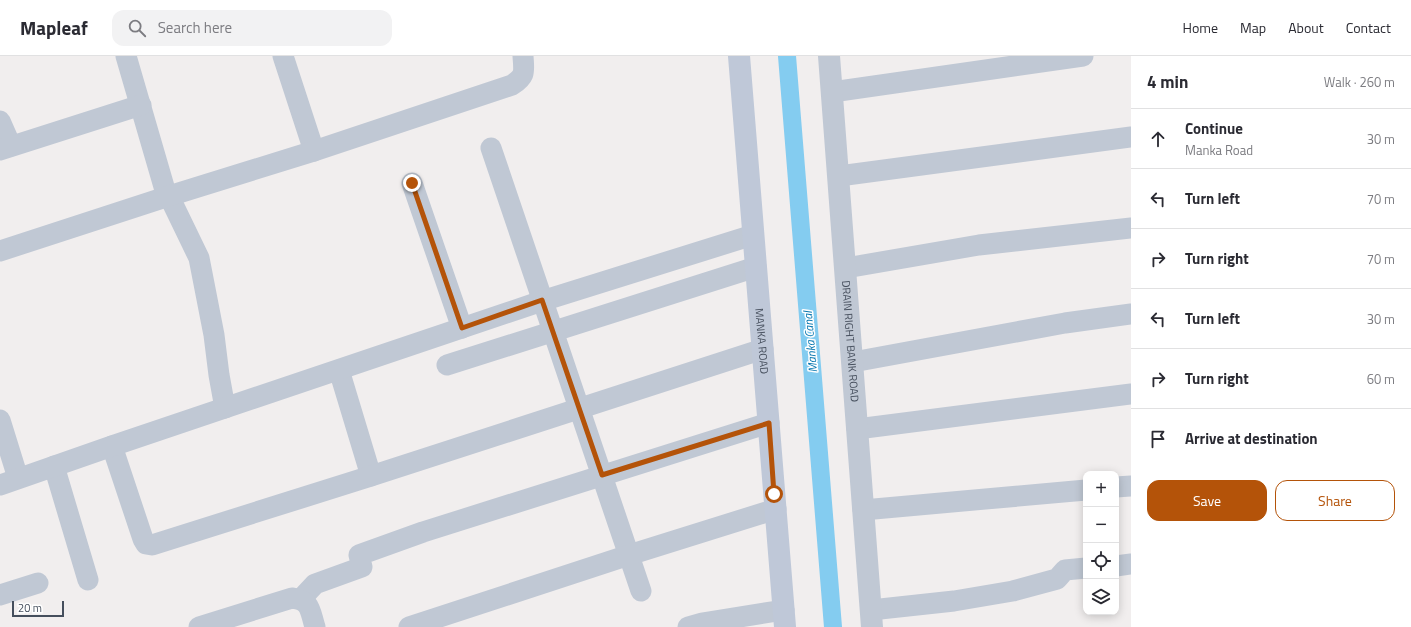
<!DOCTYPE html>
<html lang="en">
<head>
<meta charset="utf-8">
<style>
	:root { --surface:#fff; --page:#f2f2f3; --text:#2b2b33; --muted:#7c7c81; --line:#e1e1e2; --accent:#b45309 }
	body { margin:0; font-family:"Titillium Web",sans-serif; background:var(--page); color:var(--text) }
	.controls { position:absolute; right:12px; bottom:12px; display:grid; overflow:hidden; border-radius:8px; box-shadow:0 2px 10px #0003 }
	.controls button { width:36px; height:36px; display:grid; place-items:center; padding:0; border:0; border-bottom:1px solid var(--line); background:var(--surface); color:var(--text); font:20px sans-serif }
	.scale { position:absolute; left:12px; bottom:10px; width:52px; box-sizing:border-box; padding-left:4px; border:2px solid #454e5c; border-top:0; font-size:11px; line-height:14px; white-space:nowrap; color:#454e5c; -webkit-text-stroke:3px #fff; paint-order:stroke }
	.stop { position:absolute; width:12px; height:12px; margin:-9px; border:3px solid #b45309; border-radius:50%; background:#fff }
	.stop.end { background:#b45309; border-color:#fff; box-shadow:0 1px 4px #0008 }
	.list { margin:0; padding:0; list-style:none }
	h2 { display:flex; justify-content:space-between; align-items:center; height:52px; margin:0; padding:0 16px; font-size:17px }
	h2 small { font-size:13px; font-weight:400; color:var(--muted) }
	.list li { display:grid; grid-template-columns:26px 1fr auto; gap:12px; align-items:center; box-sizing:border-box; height:60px; padding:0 16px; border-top:1px solid var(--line) }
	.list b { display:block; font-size:15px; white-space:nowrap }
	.list p { margin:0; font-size:13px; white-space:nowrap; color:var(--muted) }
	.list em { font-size:13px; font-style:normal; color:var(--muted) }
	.actions { display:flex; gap:8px; padding:12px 16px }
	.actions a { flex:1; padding:9px 0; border:1px solid var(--accent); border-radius:12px; text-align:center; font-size:14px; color:var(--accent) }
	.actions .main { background:var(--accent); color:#fff }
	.icon { flex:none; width:22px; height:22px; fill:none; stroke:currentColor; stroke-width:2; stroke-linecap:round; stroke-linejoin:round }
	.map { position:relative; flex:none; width:1131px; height:571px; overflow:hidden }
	header { display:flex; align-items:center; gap:24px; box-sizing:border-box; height:56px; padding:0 20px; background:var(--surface); border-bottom:1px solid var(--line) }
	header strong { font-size:19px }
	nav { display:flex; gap:22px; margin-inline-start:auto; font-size:14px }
	.search { width:280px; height:36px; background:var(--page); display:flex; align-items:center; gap:10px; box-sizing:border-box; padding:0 14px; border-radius:12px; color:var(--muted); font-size:15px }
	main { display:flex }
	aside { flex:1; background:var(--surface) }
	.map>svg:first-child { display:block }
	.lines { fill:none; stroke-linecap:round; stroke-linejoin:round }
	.canal { stroke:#84ccf0; stroke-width:18 }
	.minor { stroke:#c0c8d4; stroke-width:21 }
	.tertiary { stroke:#c0c8d4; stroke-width:22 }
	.secondary { stroke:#bfc8d8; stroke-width:22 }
	.route { stroke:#b45309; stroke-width:5 }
	.labels { text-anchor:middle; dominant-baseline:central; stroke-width:3; stroke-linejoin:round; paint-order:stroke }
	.street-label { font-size:11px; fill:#454e5c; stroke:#fff }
	.water-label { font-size:12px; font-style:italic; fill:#0676af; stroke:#fff }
</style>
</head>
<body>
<header>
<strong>Mapleaf</strong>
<div class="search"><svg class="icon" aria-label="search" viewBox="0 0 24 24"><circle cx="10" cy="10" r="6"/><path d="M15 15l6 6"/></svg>Search here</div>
<nav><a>Home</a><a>Map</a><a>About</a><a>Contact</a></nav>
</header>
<main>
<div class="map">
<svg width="1131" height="571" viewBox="0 0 1131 571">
	<rect width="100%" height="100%" fill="#f1eeee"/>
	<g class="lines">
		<!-- canal -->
		<polyline class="canal" points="787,0 833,571"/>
		<!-- minor -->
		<g class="minor">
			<polyline points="126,0 167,141"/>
			<polyline points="283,0 314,95"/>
			<polyline points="832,36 1083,0"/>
			<polyline points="0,65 11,90"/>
			<polyline points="491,92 641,535"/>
			<polyline points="0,94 141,49"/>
			<polyline points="839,120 1131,81"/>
			<polyline points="412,127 462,272"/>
			<polyline points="169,140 199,202 214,279 219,319 225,352"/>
			<path d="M0,195L169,140L314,95L512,29C526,20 524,16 523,0"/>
			<polyline points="846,212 979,189 1131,172"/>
			<polyline points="853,306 1065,267 1131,258"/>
			<polyline points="447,309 756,211"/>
			<polyline points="339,314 371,420"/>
			<polyline points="0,364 18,422"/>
			<polyline points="857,373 1131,338"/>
			<polyline points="112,390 143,483 146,488 152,489 371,420 763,293"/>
			<polyline points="54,410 88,524"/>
			<polyline points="0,429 112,390 542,245 753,179"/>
			<polyline points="1116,431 1131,430"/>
			<polyline points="863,454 1086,434"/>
			<polyline points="1116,510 1131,508"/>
			<polyline points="0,539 38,527"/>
			<polyline points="301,543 315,528 362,511 359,499 423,476 769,367"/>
			<polyline points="871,554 954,545 1013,535 1057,523 1065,514 1086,512"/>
			<path d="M199,571L292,542C311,544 310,555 315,571"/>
			<polyline points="409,571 629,499 776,453"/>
			<polyline points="688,571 702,567 784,554"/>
		</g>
		<!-- tertiary -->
		<path class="tertiary" id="s1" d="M829,0L872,571"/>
		<!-- secondary -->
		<path class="secondary" id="s2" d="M739,0L785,571"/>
	</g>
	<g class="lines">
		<!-- route -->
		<polyline class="route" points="412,127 462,272 542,244 602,419 769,367 774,438"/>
	</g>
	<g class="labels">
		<!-- street labels -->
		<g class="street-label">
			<text stroke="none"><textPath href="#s2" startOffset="286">MANKA ROAD</textPath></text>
			<text stroke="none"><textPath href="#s1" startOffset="286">DRAIN RIGHT BANK ROAD</textPath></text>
		</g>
		<!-- water labels -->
		<g class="water-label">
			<text transform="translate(810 286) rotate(-95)">Manka Canal</text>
		</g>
	</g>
</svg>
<div class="controls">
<button>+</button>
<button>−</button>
<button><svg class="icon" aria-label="locate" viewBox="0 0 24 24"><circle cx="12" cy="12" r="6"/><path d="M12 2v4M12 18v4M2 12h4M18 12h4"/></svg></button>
<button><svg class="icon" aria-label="layers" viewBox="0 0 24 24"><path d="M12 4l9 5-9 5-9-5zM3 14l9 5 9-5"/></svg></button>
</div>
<div class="scale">20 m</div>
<div class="stop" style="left:774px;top:438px"></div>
<div class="stop end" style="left:412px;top:127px"></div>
</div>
<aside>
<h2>4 min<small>Walk · 260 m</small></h2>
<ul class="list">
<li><svg class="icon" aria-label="ahead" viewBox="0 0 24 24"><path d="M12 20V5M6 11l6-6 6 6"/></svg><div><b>Continue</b><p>Manka Road</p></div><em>30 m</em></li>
<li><svg class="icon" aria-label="left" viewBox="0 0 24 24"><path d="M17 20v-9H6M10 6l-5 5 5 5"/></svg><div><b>Turn left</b></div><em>70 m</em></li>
<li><svg class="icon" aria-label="right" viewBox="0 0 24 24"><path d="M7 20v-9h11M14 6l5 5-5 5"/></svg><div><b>Turn right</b></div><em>70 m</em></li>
<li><svg class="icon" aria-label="left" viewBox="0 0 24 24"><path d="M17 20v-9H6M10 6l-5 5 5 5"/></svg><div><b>Turn left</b></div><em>30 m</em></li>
<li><svg class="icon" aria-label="right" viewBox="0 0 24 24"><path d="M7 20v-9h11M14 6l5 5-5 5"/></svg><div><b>Turn right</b></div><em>60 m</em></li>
<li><svg class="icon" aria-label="arrive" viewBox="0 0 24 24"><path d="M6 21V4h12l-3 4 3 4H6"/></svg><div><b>Arrive at destination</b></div></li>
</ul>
<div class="actions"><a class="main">Save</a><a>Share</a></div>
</aside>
</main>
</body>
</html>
